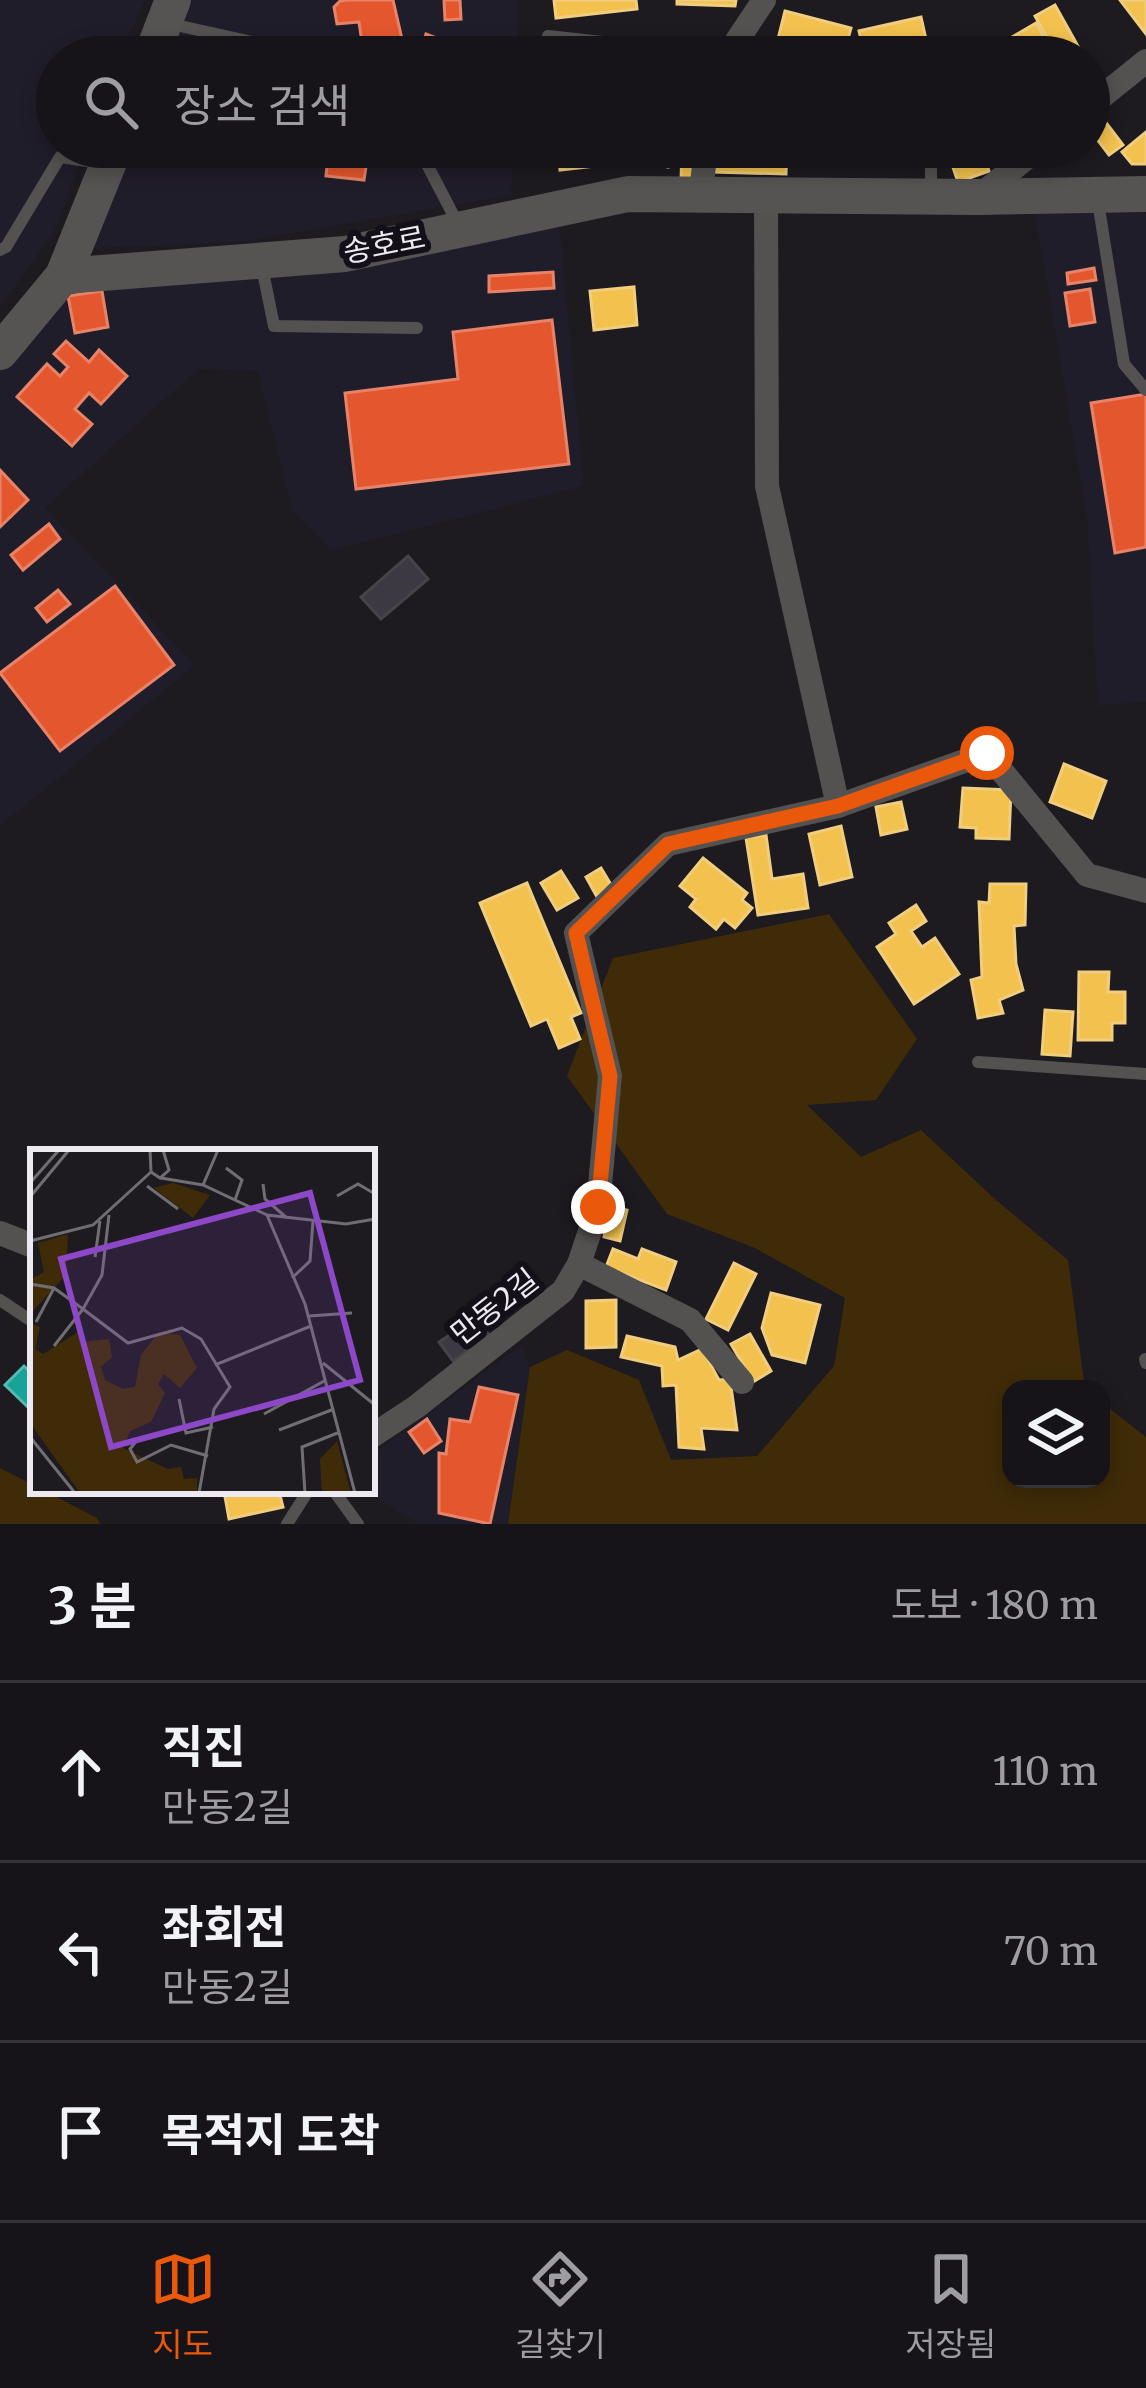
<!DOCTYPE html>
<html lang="ko">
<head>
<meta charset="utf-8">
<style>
	:root { --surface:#161418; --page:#232125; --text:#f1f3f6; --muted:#9e9ea2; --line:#353337; --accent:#ea580c }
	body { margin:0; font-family:Merriweather,"Noto Sans KR",serif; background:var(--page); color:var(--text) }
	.controls { position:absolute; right:36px; bottom:36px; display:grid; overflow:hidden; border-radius:24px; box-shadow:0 6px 18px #0003 }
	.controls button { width:108px; height:108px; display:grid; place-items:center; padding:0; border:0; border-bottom:3px solid var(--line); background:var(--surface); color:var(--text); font:60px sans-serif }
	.stop { position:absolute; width:36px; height:36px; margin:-27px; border:9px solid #ea580c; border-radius:50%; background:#fff }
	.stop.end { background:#ea580c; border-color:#fff; box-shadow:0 3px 12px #0008 }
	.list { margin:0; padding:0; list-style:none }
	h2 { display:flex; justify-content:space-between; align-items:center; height:156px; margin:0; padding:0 48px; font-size:51px }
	h2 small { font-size:39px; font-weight:400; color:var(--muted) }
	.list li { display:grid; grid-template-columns:78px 1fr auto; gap:36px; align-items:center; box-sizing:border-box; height:180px; padding:0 48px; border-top:3px solid var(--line) }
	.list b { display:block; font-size:45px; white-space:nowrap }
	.list p { margin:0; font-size:39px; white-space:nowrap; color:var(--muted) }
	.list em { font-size:39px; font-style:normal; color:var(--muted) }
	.icon { flex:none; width:66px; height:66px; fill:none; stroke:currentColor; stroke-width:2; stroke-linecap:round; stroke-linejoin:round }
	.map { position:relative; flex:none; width:1146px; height:1524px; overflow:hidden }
	.search { position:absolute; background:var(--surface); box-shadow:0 6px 18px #0003; left:36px; right:36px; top:36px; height:132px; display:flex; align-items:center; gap:30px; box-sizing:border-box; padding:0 42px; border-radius:66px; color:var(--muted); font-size:45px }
	.sheet { height:696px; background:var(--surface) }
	nav { display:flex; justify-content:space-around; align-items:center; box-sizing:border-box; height:168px; border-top:3px solid var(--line); background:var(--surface); font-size:33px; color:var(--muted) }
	nav a { display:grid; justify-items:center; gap:6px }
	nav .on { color:var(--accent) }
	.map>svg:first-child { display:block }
	.built { fill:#201d2a }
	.green { fill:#3f2b07 }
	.homes { fill:#f2c14e; stroke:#f0cd7f; stroke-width:3 }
	.shops { fill:#e4572e; stroke:#e68368; stroke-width:3 }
	.public { fill:#17a398; stroke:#57b8b2; stroke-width:3 }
	.building { fill:#3c3942; stroke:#454448; stroke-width:3 }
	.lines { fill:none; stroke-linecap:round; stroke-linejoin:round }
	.lane { stroke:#535251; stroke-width:12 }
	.street { stroke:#535251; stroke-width:24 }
	.secondary { stroke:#555453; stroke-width:36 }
	.route { stroke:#ea580c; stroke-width:15 }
	.labels { text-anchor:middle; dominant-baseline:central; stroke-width:12; stroke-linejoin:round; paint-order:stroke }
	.street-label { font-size:30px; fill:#eceaf0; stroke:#131019 }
	.inset-road { fill:none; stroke:#706e73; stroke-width:3 }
	.view { fill:#8c48c6; fill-opacity:0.15; stroke:#8c48c6; stroke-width:6 }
	.inset-edge { fill:none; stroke:#eceaf0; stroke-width:6 }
</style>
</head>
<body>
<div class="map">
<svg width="1146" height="1524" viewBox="0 0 1146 1524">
	<rect width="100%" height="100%" fill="#1d1b20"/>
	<!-- built -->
	<g class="built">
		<polygon points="0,0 145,0 119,57 57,57 57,147 86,147 55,230 0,307"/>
		<polygon points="193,0 519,0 517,57 170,57"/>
		<polygon points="133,147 513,147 511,195 239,242 92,248"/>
		<polygon points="1035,212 1146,213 1146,701 1098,706 1087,518"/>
		<polygon points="559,224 584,486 331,550 292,510 258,371 198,369 45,508 195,665 0,826 0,368 68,285"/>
		<polygon points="522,1345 530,1367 508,1524 419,1524 365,1491 372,1491 372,1455"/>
	</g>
	<!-- green -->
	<g class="green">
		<polygon points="829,914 917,1039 876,1100 807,1105 861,1157 921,1130 996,1200 1068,1260 1085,1389 1011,1389 1011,1479 1101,1479 1101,1402 1146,1437 1146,1524 508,1524 530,1367 567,1350 639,1380 671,1460 757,1456 834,1366 845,1298 755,1248 667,1214 567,1076 613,958"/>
		<polygon points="0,1468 33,1485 33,1491 45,1491 97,1518 100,1524 0,1524"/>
	</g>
	<!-- homes -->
	<g class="homes">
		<polygon points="554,0 636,0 637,9 556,18"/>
		<polygon points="677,0 736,0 735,6 677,4"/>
		<polygon points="1120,0 1146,0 1146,34"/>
		<polygon points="1055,5 1084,57 1058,57 1035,16"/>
		<polygon points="785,11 851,28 843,57 832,57 777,43"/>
		<polygon points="921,17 930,57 865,57 859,31"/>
		<polygon points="1036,23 1055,57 1003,57 997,46"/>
		<polygon points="1104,120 1123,145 1109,155 1090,130"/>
		<polygon points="1146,132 1146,164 1132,164 1122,152"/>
		<polygon points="530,147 603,147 605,165 560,170 559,159 532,162"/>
		<polygon points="621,147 682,147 680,159 670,157 668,167 619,158"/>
		<polygon points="714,147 787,147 786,174 713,172"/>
		<polygon points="946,147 991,147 983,151 989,171 958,182"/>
		<polygon points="682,149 697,149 696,181 681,180"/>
		<polygon points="634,287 637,325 594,330 590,291"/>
		<polygon points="1064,764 1106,781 1092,818 1050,802"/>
		<polygon points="963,788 1011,790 1009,839 976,838 976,828 960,827"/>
		<polygon points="901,802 907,829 881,835 876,807"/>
		<polygon points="841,826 852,877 820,885 809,834"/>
		<polygon points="766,835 772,879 803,874 808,908 758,915 746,838"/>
		<polygon points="703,858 747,893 742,900 752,908 735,928 724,919 716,929 690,907 696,899 680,886"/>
		<polygon points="601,868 613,888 597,897 586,877"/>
		<polygon points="561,871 578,898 557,910 541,883"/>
		<polygon points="527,883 581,1013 571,1017 580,1039 559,1048 547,1019 531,1026 480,903"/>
		<polygon points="990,884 1026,884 1025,925 1014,926 1016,964 1023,990 999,1000 1003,1013 978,1018 971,980 982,977 979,902 989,903"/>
		<polygon points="916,905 926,921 911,931 922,947 935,938 959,974 914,1004 877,947 896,934 889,923"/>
		<polygon points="1079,972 1109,972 1108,992 1125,992 1125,1023 1112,1023 1112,1040 1078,1040"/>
		<polygon points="1045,1010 1073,1012 1070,1056 1042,1054"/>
		<polygon points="610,1206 627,1210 620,1241 604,1237"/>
		<polygon points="613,1249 638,1259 642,1249 676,1262 666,1290 606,1267"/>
		<polygon points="734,1263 756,1274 728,1330 706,1319"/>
		<polygon points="771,1293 820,1305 805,1363 772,1355 762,1328"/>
		<polygon points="616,1300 616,1347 586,1348 586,1301"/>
		<polygon points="750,1334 771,1371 753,1382 731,1344"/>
		<polygon points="627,1336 675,1347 678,1360 702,1349 719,1380 730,1379 737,1430 701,1428 704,1449 679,1447 676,1385 663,1386 662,1366 621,1357"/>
		<polygon points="224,1491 279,1491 283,1507 229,1519"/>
	</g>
	<!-- shops -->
	<g class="shops">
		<polygon points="393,0 405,52 419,55 426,34 487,57 354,57 350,44 362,43 359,22 337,24 334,7 340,1 348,0"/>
		<polygon points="444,0 460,0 461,19 445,20"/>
		<polygon points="313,147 369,147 364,180 326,176 327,166 310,165"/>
		<polygon points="1094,268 1096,280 1068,284 1067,273"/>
		<polygon points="553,272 554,288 489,292 489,276"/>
		<polygon points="1090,289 1095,322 1070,326 1065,293"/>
		<polygon points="102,291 108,327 75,333 68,296"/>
		<polygon points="552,320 569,464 356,489 345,393 458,379 453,332"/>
		<polygon points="66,341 89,362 99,350 127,376 101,404 89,393 75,409 92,424 72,446 17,397 47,364 60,376 68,367 54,354"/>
		<polygon points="1146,394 1146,547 1115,553 1091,403"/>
		<polygon points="0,470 28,500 0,527"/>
		<polygon points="49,524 60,539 23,570 11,555"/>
		<polygon points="115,586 174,665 60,751 0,673"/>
		<polygon points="58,590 70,604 47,622 36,608"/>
		<polygon points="479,1387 518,1395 490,1524 439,1513 439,1453 446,1454 450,1419 470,1422"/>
		<polygon points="427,1419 441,1441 424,1453 409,1432"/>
	</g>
	<!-- public -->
	<polygon class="public" points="24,1366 33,1375 33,1412 5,1385"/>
	<!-- building -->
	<g class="building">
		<polygon points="408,556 428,579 381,619 361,597"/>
		<polygon points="476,1317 489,1335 453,1361 439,1342"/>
	</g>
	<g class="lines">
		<!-- lane -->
		<g class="lane">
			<polyline points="171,24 319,57"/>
			<polyline points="548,36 674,50 683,57"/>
			<polyline points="418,147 459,226"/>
			<polyline points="929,147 931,151 931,195"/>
			<polyline points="1098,202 1124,364 1146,390"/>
			<polyline points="0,250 6,247 60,157 101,163"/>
			<polyline points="262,267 274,326 417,328"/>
			<polyline points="978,1062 1146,1074"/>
			<polyline points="0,1300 33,1322"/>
			<polyline points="1145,1359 1146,1363"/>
			<polyline points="334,1491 358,1524"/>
			<polyline points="287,1524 308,1491"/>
		</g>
		<!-- street -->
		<g class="street">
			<polyline points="726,57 764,0"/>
			<polyline points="1089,107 1146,61"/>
			<polyline points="701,193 706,147"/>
			<polyline points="766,194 767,486 838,806"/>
			<polyline points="978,197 1040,147"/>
			<polyline points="0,1233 33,1246"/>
			<polyline points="579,1264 690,1320 742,1382"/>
			<polyline points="372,1436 416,1407 563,1291 579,1264 598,1207 610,1076 576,933 668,844 838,806 987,753 1087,875 1146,891"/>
		</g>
		<!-- secondary -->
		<g class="secondary">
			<polyline points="151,57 173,0"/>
			<polyline points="63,276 345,254 628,194 978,197 1146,194"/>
			<polyline points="0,352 63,276 115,147"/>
		</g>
	</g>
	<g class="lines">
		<!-- route -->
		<polyline class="route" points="598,1207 610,1076 576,933 668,844 838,806 987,753"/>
	</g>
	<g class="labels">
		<!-- street labels -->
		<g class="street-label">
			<text transform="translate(384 244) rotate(-11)">송호로</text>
			<text transform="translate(494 1306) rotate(-38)">만동2길</text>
		</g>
	</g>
	<!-- overview -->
	<g transform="translate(30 1149)">
		<rect width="345" height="345" fill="#1d1b20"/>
		<path d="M143,34L180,46L163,69L124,39ZM38,85L36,126L0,165V131L14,123L8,94ZM0,174L10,178L5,200L13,205L48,183L52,193L79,190L82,208L71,218L75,231L93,240L105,238L111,206L129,183L150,186L167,219L150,239L134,225L128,235L135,244L121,273L100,282L93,299L138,320L151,318L154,330L167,329V344H50L0,274ZM307,292L321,344H292L290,310Z" fill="#3f2b07"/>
		<path class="inset-road" d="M120,1L121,23L130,29L139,21L133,1M196,19L212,31L205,51M131,29L173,36L237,66L275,155L325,344M0,34L29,1M233,35L235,50L257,69M173,36L188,1M117,37L148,60M307,47L328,35L345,45M0,48L39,1M79,66L72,126L53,160L98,194L152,179L171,190L200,238L184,260L169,344M237,66L316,75L345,70M0,92L63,76L121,23M65,108L70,72M262,129L280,112L283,72M0,135L24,139L53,160L24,197M279,167L322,164M6,173L24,139M293,214L345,256M185,216L281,177M149,250L156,284L183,278M234,265L296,231M249,281L304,260M0,288L45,344M108,290L100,300L107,313L141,296L178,307M275,344L272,298L310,283"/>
		<path class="view" d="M280,44L330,231L81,298L31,110Z"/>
		<rect width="345" height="345" class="inset-edge"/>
	</g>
</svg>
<div class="controls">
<button><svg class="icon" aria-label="layers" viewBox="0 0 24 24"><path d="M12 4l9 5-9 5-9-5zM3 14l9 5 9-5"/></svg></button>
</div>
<div class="stop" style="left:987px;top:753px"></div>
<div class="stop end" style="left:598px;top:1207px"></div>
<div class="search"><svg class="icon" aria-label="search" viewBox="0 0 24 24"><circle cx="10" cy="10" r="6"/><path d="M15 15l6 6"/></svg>장소 검색</div>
</div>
<section class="sheet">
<h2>3 분<small>도보 · 180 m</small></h2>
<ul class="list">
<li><svg class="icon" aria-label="ahead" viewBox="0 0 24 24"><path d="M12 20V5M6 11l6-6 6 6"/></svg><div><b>직진</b><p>만동2길</p></div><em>110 m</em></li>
<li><svg class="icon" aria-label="left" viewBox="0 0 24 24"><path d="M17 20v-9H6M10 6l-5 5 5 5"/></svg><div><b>좌회전</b><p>만동2길</p></div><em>70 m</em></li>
<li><svg class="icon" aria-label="arrive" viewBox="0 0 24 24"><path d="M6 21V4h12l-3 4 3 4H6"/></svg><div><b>목적지 도착</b></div></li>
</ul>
</section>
<nav>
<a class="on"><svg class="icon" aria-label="map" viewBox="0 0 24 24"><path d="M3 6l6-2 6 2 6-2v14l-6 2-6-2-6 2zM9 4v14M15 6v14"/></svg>지도</a>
<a><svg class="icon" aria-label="directions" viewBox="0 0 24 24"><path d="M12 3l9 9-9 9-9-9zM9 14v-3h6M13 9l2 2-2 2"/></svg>길찾기</a>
<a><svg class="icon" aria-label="saved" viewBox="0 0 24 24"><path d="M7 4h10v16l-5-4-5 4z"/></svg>저장됨</a>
</nav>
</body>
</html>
